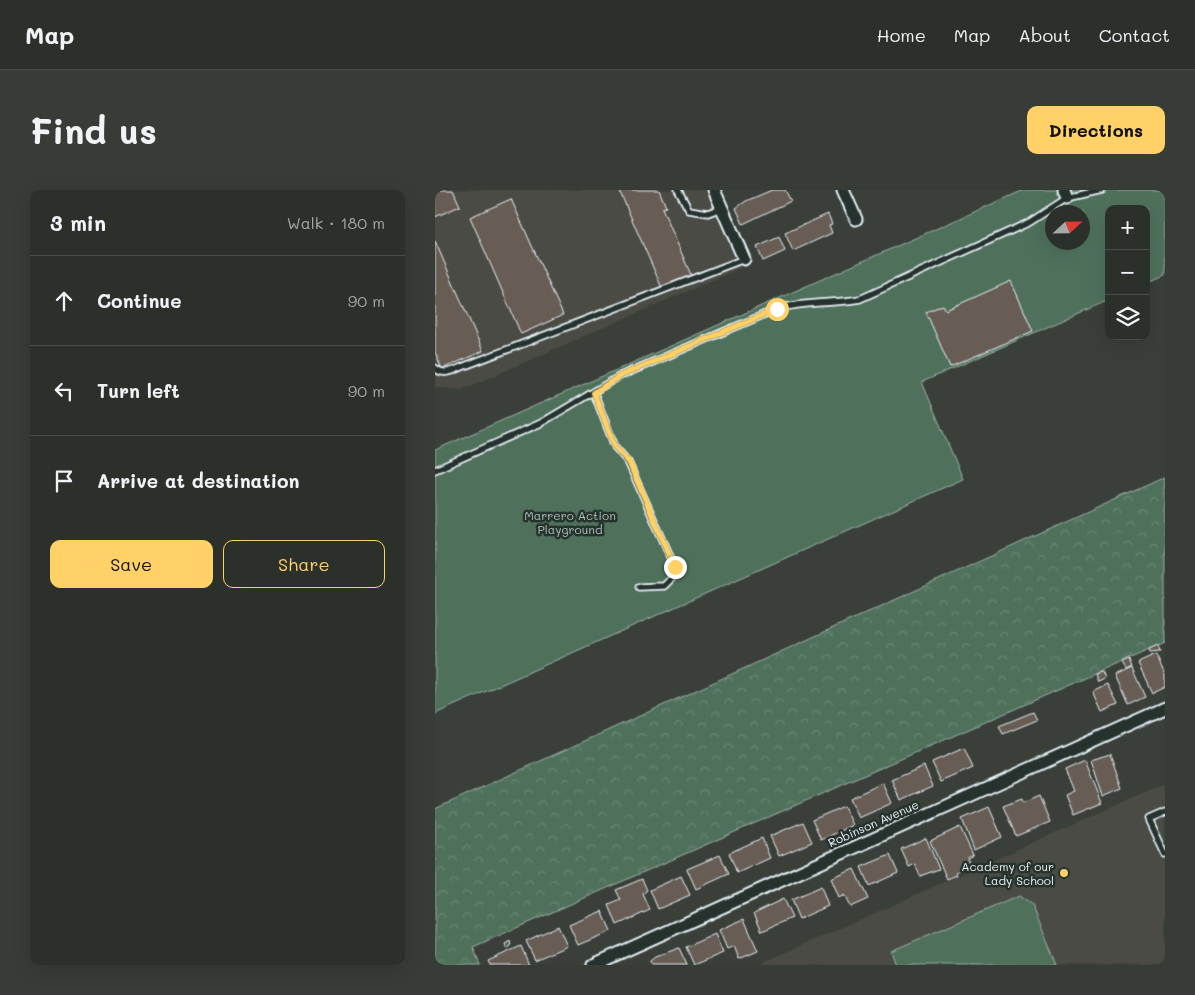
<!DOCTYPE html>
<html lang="en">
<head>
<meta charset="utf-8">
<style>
	:root { --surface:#2c302b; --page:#383c37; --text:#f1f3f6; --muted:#a6a9a9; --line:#484b47; --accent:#ffd166 }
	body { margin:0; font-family:Mali,sans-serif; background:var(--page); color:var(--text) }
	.controls { position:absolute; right:15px; top:15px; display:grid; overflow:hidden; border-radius:10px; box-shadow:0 5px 20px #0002 }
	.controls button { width:45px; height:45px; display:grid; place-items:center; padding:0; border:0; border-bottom:1px solid var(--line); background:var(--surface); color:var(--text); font:25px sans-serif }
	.compass { position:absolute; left:610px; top:15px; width:45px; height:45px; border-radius:50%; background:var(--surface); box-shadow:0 5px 20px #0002; rotate:68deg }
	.stop { position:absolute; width:15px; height:15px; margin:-11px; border:4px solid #ffd166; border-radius:50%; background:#fff }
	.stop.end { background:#ffd166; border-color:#fff; box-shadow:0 1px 5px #0008 }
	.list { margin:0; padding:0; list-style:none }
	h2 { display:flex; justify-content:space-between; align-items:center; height:65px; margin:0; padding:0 20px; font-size:21px }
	h2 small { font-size:16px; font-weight:400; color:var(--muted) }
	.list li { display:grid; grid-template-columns:32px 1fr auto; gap:15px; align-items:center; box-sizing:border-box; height:90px; padding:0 20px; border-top:1px solid var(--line) }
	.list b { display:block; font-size:19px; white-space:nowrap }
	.list em { font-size:16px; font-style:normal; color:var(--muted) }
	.actions { display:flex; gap:10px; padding:15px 20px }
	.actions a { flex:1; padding:11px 0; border:1px solid var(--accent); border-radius:10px; text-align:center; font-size:18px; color:var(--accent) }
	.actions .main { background:var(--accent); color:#111 }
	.icon { flex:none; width:28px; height:28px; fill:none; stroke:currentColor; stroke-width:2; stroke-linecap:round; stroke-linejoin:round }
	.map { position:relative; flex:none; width:730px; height:775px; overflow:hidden; border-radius:10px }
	header { display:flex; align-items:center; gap:30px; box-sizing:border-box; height:70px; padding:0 25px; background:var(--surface); border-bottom:1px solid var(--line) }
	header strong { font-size:24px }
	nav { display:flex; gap:28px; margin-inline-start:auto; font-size:18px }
	.intro { display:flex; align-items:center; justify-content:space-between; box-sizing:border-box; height:120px; padding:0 30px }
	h1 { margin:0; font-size:35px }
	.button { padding:12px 22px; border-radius:10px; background:var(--accent); color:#111; font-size:18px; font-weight:700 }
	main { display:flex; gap:30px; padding:0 30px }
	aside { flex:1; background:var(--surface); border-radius:10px; box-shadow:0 5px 20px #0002 }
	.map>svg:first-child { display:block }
	.built { fill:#4b4c45 }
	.forest { fill:url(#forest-crowns); stroke:#9cb1aa }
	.park { fill:#50715c; stroke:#9cb1aa; fill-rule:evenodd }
	.building { fill:#685d54; stroke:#e8f1f8 }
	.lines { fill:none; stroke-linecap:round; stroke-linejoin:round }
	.service-casing { stroke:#e8f1f8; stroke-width:9 }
	.minor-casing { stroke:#e8f1f8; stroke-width:15 }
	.service { stroke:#26332d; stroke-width:5.5 }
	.minor { stroke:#26332d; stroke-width:11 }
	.route { stroke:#ffd166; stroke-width:6 }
	.poi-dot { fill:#ffd166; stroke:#26332d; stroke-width:2 }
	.labels { text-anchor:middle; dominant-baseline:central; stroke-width:5; stroke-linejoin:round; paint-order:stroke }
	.park-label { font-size:12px; fill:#abbeba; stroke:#26332d }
	.street-label { font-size:12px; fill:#e8f1f8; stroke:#26332d }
	.poi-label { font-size:12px; fill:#e8f1f8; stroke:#26332d; text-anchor:end }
</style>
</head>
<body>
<header>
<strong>Map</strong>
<nav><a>Home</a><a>Map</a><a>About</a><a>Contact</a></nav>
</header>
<div class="intro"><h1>Find us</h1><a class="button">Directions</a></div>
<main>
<aside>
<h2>3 min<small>Walk · 180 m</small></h2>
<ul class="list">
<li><svg class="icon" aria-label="ahead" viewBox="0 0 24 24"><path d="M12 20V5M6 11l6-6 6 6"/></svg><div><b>Continue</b></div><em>90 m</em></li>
<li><svg class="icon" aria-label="left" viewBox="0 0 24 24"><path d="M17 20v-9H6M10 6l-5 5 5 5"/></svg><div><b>Turn left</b></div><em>90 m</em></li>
<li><svg class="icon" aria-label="arrive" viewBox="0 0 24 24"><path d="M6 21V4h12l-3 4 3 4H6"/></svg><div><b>Arrive at destination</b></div></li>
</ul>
<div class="actions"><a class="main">Save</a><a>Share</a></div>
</aside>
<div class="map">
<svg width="730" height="775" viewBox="0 0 730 775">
	<defs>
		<pattern id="forest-crowns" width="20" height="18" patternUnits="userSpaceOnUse" patternTransform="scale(1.25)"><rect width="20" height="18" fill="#50715c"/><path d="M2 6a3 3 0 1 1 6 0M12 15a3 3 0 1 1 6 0" fill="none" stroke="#698674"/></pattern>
	</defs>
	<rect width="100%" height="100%" fill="#3a4039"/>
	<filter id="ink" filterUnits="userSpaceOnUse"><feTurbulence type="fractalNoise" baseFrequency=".02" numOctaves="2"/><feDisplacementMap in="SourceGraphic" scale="10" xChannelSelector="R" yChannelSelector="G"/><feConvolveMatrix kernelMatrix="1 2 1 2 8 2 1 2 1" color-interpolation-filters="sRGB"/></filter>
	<g filter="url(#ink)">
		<!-- built -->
		<g class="built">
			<polygon points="0,0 270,0 305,78 26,200 0,197"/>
			<polygon points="730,594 730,775 328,775 327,773"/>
		</g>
		<!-- forest -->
		<polygon class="forest" points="730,287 730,453 38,757 45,775 2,775 0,768 0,619"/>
		<!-- park -->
		<g class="park">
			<path d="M589,0H730V85L711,93V19H674V110L487,192L528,289L0,524V260ZM618,22H648V52H618Z"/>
			<polygon points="584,706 597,715 622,775 461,775 456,761"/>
		</g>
		<!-- building -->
		<g class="building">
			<polygon points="0,0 18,0 25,16 0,27"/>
			<polygon points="184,0 224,0 231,17 227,18 256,85 227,98"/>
			<polygon points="337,0 350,0 356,11 308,34 301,18 311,11"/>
			<polygon points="76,9 128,125 86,144 35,27"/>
			<polygon points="393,24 397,34 394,35 397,43 358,61 350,43"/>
			<polygon points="344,47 350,61 328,71 322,57"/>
			<polygon points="0,51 48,161 7,179 0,162"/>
			<polygon points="576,91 598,141 515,177 491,122 508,115 511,120"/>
			<polygon points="723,456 725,462 715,463 714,460"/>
			<polygon points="721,465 730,485 730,497 717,503 703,473"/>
			<polygon points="694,470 697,477 691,480 687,473"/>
			<polygon points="697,478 710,507 693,515 680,486"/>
			<polygon points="667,482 670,489 663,492 660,484"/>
			<polygon points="673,495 683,515 667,522 658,502"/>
			<polygon points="598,522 602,530 568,544 564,536"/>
			<polygon points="529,558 538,578 506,592 497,572"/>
			<polygon points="675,564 687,598 668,606 656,570"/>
			<polygon points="650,570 667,613 638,625 630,605 639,601 630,579"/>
			<polygon points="489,576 498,596 466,610 457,590"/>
			<polygon points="448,593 457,613 424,628 415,608"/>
			<polygon points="604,606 615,632 581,646 568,616 587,609 588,613"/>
			<polygon points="409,616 418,635 386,650 377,630"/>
			<polygon points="554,617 567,647 539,660 527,629"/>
			<polygon points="368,632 377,652 344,666 335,646"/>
			<polygon points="525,637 538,665 532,668 535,675 521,682 522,685 512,689 495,651"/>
			<polygon points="327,648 335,668 302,683 294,663"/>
			<polygon points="491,648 504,679 485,686 480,674 474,677 466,659"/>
			<polygon points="285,665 294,684 261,699 252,679"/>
			<polygon points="455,665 463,683 434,696 426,677"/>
			<polygon points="419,679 433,709 415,717 409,705 404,708 396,689"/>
			<polygon points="246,686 255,705 223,719 215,700"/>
			<polygon points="207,689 212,700 208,704 215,720 182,735 174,715 186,710 181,700"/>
			<polygon points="386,697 393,716 364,729 356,710"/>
			<polygon points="348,709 357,728 327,741 319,723"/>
			<polygon points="167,721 176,741 143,755 134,735"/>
			<polygon points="309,729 323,761 304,769 299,756 292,759 284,740"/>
			<polygon points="123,736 132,756 100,770 91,751"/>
			<polygon points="280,744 288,763 259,775 251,757"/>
			<polygon points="75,751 76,756 72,759 70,754"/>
			<polygon points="86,756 94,775 55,775 53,771"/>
			<polygon points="244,758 252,775 216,775 215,771 220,767"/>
		</g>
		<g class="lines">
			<!-- service casing -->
			<g class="service-casing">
				<g id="service">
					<polyline points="243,0 254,20 273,23 286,18"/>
					<path d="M0,178C8,186 18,181 27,177L309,69"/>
					<polyline points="159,203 180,257 193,272 240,377 238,387 229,396 204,397"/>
					<path d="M0,280L106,233L185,186L342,119C370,111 397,114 425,109L595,32L632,8L667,0"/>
					<polyline points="730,622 714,629 730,664"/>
				</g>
			</g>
			<!-- minor casing -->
			<g class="minor-casing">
				<g id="minor">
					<polyline points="279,0 309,69"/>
					<polyline points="408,0 421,29"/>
					<polyline points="629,0 632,8"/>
					<polyline points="158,775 730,518"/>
				</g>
			</g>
			<!-- service -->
			<use href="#service" class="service"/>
			<!-- minor -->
			<use href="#minor" class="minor"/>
		</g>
	</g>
	<g class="lines" filter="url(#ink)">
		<!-- route -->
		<polyline class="route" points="240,377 194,272 180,257 159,203 185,186 342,119"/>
	</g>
	<!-- markers -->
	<circle class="poi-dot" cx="629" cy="683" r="5"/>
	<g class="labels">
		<!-- park labels -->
		<g class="park-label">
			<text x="135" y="325">Marrero Action<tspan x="135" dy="14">Playground</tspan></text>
		</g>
		<!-- street labels -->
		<g class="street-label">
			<text transform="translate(438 633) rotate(-24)">Robinson Avenue</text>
		</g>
		<!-- poi labels -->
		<g class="poi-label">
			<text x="619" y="676">Academy of our<tspan x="619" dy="14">Lady School</tspan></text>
		</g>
	</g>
</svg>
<div class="controls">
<button>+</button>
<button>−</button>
<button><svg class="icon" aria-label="layers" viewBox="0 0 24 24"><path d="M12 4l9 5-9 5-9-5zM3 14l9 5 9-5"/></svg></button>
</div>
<svg class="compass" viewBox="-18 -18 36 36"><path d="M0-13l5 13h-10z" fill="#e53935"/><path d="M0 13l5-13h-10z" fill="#a6a9a9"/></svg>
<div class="stop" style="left:342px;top:119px"></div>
<div class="stop end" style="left:240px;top:377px"></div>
</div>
</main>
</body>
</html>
